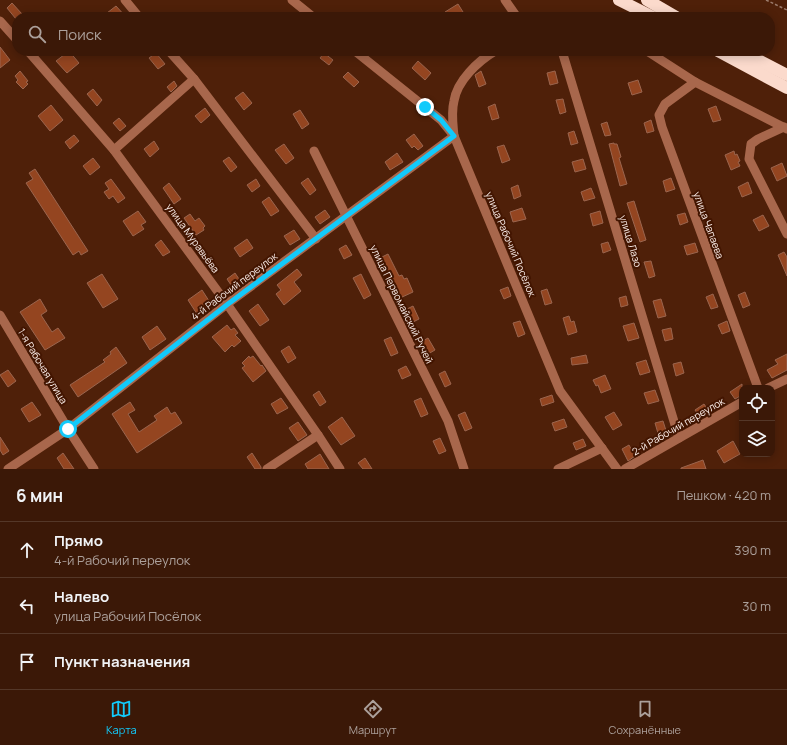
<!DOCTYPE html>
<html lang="ru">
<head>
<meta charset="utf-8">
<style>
	:root { --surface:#3b1807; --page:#462515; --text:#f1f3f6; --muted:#aca09b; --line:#543728; --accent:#12cafb }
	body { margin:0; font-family:Manrope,sans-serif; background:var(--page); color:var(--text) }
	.controls { position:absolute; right:12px; bottom:12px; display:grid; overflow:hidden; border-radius:8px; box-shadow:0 2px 10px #0003 }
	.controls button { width:36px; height:36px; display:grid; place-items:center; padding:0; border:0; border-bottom:1px solid var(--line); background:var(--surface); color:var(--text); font:20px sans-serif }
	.stop { position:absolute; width:12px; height:12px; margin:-9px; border:3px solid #12cafb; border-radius:50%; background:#fff }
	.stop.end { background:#12cafb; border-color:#fff; box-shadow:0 1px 4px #0008 }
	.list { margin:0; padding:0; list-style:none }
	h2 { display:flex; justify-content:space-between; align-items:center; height:52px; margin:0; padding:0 16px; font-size:17px }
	h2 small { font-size:13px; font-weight:400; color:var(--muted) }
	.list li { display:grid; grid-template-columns:26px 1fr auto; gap:12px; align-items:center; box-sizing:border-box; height:56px; padding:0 16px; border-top:1px solid var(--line) }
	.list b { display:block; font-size:15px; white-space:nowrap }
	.list p { margin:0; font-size:13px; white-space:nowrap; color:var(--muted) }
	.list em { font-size:13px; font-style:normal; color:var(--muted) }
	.icon { flex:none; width:22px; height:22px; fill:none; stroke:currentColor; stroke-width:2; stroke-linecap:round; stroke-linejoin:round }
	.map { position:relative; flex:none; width:787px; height:469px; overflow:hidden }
	.search { position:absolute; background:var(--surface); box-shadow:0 2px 10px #0003; left:12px; right:12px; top:12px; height:44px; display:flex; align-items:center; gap:10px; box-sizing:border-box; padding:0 14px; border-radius:16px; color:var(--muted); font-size:15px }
	.sheet { height:220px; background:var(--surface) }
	nav { display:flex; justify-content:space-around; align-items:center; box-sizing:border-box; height:56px; border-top:1px solid var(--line); background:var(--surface); font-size:11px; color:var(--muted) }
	nav a { display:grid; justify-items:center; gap:2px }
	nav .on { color:var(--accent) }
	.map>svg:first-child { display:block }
	.building { fill:#944520; stroke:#9b654e }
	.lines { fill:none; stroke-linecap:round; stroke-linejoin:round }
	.path { stroke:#9c7c6d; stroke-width:1.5; stroke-dasharray:3 2; stroke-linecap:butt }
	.minor { stroke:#a8674c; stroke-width:9 }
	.highway { stroke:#fbdacc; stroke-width:12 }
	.route { stroke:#12cafb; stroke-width:5 }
	.labels { text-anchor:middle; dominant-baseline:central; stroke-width:4; stroke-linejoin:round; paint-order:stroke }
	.street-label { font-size:10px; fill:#fdf0eb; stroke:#431500 }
</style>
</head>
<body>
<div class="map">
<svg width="787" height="469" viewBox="0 0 787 469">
	<rect width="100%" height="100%" fill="#4f2009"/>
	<!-- building -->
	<g class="building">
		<polygon points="12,3 22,14 17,17 16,19 7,8"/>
		<polygon points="458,4 463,12 455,17 448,17 445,12"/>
		<polygon points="116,6 126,17 111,17 107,13"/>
		<polygon points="0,47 10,60 0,68"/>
		<polygon points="69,51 79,63 67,73 56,61"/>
		<polygon points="156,53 165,64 158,69 149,58"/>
		<polygon points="324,53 333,60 329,65 320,58"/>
		<polygon points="418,61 431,73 425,80 412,68"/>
		<polygon points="20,71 28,81 26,82 28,84 23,89 16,82 18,80 15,76"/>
		<polygon points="481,71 486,84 479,87 475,75"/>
		<polygon points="555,71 558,83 550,85 547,73"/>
		<polygon points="348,72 359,82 354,87 343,77"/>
		<polygon points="638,80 642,92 632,95 628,83"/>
		<polygon points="174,81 177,86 171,92 167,87"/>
		<polygon points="93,89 102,100 97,106 87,94"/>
		<polygon points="243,92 252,103 244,110 235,98"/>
		<polygon points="563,99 566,112 560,114 556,100"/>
		<polygon points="495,104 499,118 492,120 488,107"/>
		<polygon points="51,105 63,120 50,131 38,116"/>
		<polygon points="716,106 721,120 713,122 708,109"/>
		<polygon points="205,108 210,115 201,123 195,116"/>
		<polygon points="300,110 309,124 302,129 293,114"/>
		<polygon points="119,118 126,126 120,131 113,123"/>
		<polygon points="651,120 654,131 647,133 644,123"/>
		<polygon points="607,122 611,135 605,136 601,124"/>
		<polygon points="574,131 578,143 571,145 568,133"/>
		<polygon points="414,134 423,146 418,150 414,146 412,148 406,140"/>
		<polygon points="74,135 79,141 70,149 65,142"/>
		<polygon points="154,141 159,149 150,157 144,149"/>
		<polygon points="614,143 614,144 617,144 621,157 619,158 627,184 620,186 609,144"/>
		<polygon points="284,144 294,158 286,164 275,150"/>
		<polygon points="504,145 510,160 502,163 497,147"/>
		<polygon points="734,151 735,155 737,154 740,161 738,162 740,166 731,170 725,155"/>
		<polygon points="397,153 403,162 390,170 385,162"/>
		<polygon points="229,157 237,167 231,172 223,161"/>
		<polygon points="93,158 100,167 90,175 83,166"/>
		<polygon points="583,159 586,169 575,172 572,162"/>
		<polygon points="782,163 787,176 777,181 771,168"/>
		<polygon points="35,169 88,251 81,255 79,251 73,255 26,183 33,179 29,173"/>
		<polygon points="308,178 316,190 310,195 301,183"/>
		<polygon points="671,178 675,189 666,192 663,181"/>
		<polygon points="111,179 125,198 118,203 113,196 109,199 104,192 109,189 105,183"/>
		<polygon points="256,179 260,186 252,192 247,185"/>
		<polygon points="748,182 752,193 742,197 738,187"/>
		<polygon points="169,183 181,199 174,204 163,188"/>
		<polygon points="518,185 521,196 514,199 511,188"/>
		<polygon points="591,188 595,198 584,201 581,192"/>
		<polygon points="269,197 279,211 271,216 262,202"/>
		<polygon points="634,201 646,240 640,242 627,203"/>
		<polygon points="522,208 526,219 513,222 510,212"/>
		<polygon points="325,210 330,217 320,224 315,217"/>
		<polygon points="138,211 146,222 141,225 144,229 133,236 123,221"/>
		<polygon points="600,211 603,223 593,226 590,214"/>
		<polygon points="685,213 688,222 680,225 677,215"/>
		<polygon points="190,214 195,221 199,218 205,226 203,228 204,230 196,235 184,218"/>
		<polygon points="763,215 769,226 759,231 753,220"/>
		<polygon points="294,230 300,239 290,245 284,236"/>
		<polygon points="247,239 253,248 240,257 234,248"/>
		<polygon points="161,240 170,252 163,256 155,245"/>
		<polygon points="608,242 611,250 603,253 601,244"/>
		<polygon points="695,243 698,252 687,255 684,246"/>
		<polygon points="346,245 352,255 344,259 339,249"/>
		<polygon points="784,252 787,257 787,276 778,255"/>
		<polygon points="388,254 399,276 402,275 404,279 407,278 413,292 400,298 382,257"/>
		<polygon points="651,261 655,276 649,278 644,262"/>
		<polygon points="297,269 302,275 294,282 301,291 284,305 276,294 281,290 277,285"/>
		<polygon points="235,273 243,285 235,291 227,279"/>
		<polygon points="102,274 118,299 103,308 87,283"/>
		<polygon points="361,274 371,295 364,299 353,278"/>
		<polygon points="508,287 511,296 504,299 500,290"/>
		<polygon points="547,289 552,303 545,305 541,291"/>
		<polygon points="202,290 211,304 197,314 188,300"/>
		<polygon points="745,292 750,305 743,308 738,295"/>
		<polygon points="713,294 718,307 711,309 706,297"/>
		<polygon points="626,296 628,305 621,307 619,298"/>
		<polygon points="40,299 47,311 41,315 52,332 58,328 65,338 45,350 20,312"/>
		<polygon points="661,299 666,316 658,318 653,301"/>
		<polygon points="258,304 269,320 260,326 249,311"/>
		<polygon points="413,306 419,319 413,322 407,309"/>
		<polygon points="569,316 571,322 574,321 577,332 568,335 563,318"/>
		<polygon points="520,321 525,334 518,337 513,323"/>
		<polygon points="727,321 730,331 722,334 718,325"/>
		<polygon points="634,323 639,338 628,341 623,326"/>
		<polygon points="227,325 231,330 234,328 238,333 235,335 241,341 234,347 232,345 225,352 212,337"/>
		<polygon points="157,326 166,339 150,350 142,337"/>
		<polygon points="671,328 673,339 665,341 662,330"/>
		<polygon points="391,337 398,353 391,356 384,340"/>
		<polygon points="428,338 435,350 428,354 421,342"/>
		<polygon points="289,346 296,358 288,363 281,351"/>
		<polygon points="116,347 127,363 78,397 70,385 105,362 103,360 111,354 110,352"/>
		<polygon points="787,354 787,370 772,378 767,370 778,364 775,360"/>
		<polygon points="586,355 588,363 572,365 571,358"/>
		<polygon points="249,356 250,358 253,356 261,366 262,365 266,371 253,382 242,368 245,366 242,363"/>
		<polygon points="646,360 650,372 640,375 636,363"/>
		<polygon points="681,362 684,373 676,376 673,364"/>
		<polygon points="406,366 411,375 402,379 398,370"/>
		<polygon points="8,370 16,381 8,387 0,375"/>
		<polygon points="445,371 451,384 445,387 439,374"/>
		<polygon points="605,375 611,389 601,393 598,385 596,386 593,380"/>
		<polygon points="742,384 742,395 735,399 730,392"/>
		<polygon points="655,390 659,401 648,404 644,393"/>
		<polygon points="319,391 326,402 320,406 313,395"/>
		<polygon points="552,395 554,402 542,406 540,399"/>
		<polygon points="281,398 288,408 277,414 271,404"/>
		<polygon points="421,398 428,414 421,417 414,401"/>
		<polygon points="32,402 41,415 29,422 21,409"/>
		<polygon points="130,402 135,410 128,414 139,432 157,420 154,416 167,407 171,414 175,412 182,423 137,453 112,414"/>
		<polygon points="704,404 708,410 699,416 695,410"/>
		<polygon points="465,412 472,428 465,431 458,415"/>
		<polygon points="614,412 622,425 613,430 605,417"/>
		<polygon points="342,417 355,436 341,445 328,427"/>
		<polygon points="564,419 567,427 555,431 552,423"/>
		<polygon points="663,421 668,437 660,440 655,423"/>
		<polygon points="298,422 307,435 298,441 289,428"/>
		<polygon points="0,437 9,451 3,455 0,450"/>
		<polygon points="440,438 446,451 439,454 433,441"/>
		<polygon points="583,439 586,446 576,450 573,443"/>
		<polygon points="733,441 740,454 724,463 717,451"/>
		<polygon points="629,445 635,456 628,461 622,449"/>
		<polygon points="63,453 74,469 64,469 57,458"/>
		<polygon points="252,453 261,467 261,469 255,469 247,457"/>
		<polygon points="320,454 329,469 308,469 305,464"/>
		<polygon points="365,458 372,469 363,469 358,463"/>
		<polygon points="703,460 706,469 681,469 681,468"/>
	</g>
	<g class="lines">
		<!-- path -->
		<polyline class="path" points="766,0 787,10"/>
		<!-- minor -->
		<g class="minor">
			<polyline points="125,0 139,17"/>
			<polyline points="292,0 313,17"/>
			<polyline points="505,0 517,17"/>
			<polyline points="0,21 17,40"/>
			<polyline points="28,51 114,150 227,304 318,435 340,469"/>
			<polyline points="169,51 194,79 316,239"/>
			<polyline points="355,51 441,120 454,136 560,391 617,469"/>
			<polyline points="562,51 679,438"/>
			<polyline points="647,51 695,82 787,129"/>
			<polyline points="695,82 665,104 659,115 662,127 758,388"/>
			<polyline points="784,127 758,139 751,144 749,159 787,234"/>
			<path d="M454,136C453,125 451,113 454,101C457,81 478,61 495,51"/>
			<polyline points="114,150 194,79"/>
			<polyline points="314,151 448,421 464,469"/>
			<polyline points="0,315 68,429 94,469"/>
			<polyline points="768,388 787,379"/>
			<polyline points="8,469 68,429 227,304 454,136"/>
			<polyline points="267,469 318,435"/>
			<polyline points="558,469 602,448"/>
			<polyline points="625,469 742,402"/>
		</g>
		<!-- highway -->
		<g class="highway">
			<polyline points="619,0 653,17"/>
			<polyline points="647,0 676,17"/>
			<polyline points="718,51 787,88"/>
			<polyline points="741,51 787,75"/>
		</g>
	</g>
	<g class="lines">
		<!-- route -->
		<polyline class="route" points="68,429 228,304 454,136 441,120 425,107"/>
	</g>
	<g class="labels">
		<!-- street labels -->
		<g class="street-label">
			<text transform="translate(709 225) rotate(70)">улица Чапаева</text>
			<text transform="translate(193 238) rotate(54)">улица Муравьёва</text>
			<text transform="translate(631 241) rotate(73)">улица Лазо</text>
			<text transform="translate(511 244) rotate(67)">улица Рабочий Посёлок</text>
			<text transform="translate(234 286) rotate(-37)">4-й Рабочий переулок</text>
			<text transform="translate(402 304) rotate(64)">улица Первомайский Ручей</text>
			<text transform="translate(43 366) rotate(59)">1-я Рабочая улица</text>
			<text transform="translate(678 426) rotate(-30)">2-й Рабочий переулок</text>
		</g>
	</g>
</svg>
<div class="controls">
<button><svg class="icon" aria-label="locate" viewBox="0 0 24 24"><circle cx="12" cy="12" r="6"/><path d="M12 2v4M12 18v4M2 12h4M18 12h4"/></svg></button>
<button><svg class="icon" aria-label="layers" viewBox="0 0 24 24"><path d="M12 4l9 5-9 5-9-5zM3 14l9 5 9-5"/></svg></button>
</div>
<div class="stop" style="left:68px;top:429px"></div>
<div class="stop end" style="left:425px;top:107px"></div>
<div class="search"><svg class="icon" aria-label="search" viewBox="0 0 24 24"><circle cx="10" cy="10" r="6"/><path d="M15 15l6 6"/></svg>Поиск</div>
</div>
<section class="sheet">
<h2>6 мин<small>Пешком · 420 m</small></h2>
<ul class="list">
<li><svg class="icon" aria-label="ahead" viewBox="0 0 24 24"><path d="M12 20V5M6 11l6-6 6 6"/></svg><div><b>Прямо</b><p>4-й Рабочий переулок</p></div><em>390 m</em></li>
<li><svg class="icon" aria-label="left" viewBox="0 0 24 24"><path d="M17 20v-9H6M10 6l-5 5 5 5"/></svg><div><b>Налево</b><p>улица Рабочий Посёлок</p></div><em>30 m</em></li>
<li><svg class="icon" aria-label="arrive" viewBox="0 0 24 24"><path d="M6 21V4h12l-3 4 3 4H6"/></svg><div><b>Пункт назначения</b></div></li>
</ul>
</section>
<nav>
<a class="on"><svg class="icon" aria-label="map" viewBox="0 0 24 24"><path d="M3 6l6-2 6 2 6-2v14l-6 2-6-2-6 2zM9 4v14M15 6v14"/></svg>Карта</a>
<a><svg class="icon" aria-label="directions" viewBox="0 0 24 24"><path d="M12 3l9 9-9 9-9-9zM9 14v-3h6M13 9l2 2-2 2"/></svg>Маршрут</a>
<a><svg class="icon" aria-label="saved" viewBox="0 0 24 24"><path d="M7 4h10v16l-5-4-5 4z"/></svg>Сохранённые</a>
</nav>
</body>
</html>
